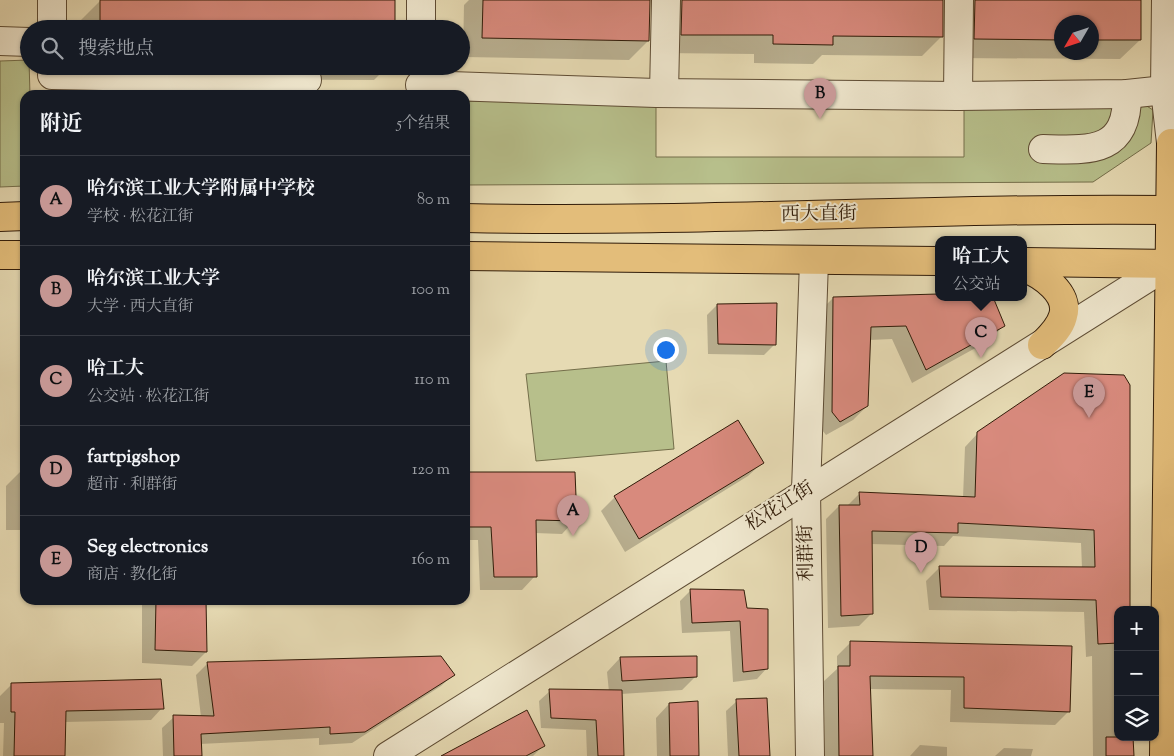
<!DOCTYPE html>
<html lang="zh">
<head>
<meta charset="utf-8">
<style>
	:root { --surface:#171b24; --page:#242831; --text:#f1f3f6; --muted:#9ea1a6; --line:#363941; --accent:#c59692 }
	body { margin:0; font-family:"Sorts Mill Goudy","Noto Serif SC",serif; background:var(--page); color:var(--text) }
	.controls { position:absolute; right:15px; bottom:15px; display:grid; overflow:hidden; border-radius:10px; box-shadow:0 1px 4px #0004 }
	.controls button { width:45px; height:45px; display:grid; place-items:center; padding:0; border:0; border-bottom:1px solid var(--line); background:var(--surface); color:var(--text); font:25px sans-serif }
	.compass { position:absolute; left:1054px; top:15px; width:45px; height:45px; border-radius:50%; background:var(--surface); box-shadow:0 1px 4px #0004; rotate:231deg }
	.you { position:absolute; left:665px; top:349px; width:18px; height:18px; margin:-12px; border:4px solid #fff; border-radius:50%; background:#1a73e8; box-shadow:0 0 0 8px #1a73e833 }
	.badge { display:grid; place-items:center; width:32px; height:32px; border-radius:50%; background:var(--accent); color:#111; font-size:16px; font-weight:700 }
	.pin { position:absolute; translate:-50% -41px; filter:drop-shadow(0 1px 2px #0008) }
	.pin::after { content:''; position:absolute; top:26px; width:18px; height:15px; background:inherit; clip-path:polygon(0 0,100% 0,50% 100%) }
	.popup { position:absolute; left:935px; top:236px; width:92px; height:65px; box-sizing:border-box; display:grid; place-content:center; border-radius:10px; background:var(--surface); filter:drop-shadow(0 1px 4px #0005); font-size:16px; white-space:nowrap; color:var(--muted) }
	.popup b { font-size:19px; color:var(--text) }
	.popup::after { content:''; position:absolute; left:50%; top:100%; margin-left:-10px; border:10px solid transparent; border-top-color:var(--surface) }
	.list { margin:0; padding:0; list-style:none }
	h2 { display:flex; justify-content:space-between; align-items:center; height:65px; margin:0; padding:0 20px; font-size:21px }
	h2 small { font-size:16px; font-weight:400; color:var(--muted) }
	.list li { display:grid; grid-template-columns:32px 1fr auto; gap:15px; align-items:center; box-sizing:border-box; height:90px; padding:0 20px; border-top:1px solid var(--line) }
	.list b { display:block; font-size:19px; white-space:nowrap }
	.list p { margin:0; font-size:16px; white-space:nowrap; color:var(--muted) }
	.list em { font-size:16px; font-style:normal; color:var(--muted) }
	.icon { flex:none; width:28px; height:28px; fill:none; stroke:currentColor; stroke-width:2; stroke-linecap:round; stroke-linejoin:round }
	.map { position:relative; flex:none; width:1174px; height:756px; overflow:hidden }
	.search { position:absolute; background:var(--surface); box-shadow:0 1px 4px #0004; left:20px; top:20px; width:450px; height:55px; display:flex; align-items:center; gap:12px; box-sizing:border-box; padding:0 18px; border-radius:28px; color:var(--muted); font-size:19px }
	.panel { position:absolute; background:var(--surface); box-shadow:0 1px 4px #0004; left:20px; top:90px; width:450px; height:515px; border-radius:15px }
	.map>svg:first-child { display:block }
	.green { fill:#b7bf8b; stroke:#746e4a }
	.shadow { fill:#0003; fill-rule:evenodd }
	.building { fill:#d88a7d; stroke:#311c09 }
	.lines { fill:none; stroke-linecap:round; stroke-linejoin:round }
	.minor-casing { stroke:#5e4c34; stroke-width:30 }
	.major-casing { stroke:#311c09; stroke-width:30 }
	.highway-casing { stroke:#311c09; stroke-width:30 }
	.minor { stroke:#efe7ce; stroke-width:28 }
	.major { stroke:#e3bd7a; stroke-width:28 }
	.highway { stroke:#e3bd7a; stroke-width:28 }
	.labels { text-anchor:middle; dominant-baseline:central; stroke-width:4; stroke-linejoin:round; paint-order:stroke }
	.street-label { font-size:19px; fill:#311c09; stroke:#efe7ce }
</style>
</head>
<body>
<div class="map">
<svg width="1174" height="756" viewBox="0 0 1174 756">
	<rect width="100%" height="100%" fill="#e6dab3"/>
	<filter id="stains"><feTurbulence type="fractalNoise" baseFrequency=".004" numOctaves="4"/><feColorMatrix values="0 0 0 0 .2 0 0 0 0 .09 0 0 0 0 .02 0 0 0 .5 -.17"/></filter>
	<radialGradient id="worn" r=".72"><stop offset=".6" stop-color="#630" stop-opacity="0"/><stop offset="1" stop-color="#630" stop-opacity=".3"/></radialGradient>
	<!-- green -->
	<g class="green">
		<polygon points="29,60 30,95 25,95 25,186 0,187 0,61"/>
		<polygon points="465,101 656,103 656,157 964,157 964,106 1139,101 1153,110 1151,143 1093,182 465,185"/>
		<polygon points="666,361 674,449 536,461 526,374"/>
	</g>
	<!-- shadow -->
	<g class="shadow">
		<polygon points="393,0 393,29 81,29 81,20 100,1"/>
		<polygon points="469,0 649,0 648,41 629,60 463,57 464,5"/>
		<polygon points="656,0 942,0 942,36 922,56 822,55 813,64 754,63 754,54 662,53"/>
		<path d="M965,0H1140V40L1120,59L955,58ZM1062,22H1092V52H1062Z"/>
		<polygon points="81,66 388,66 374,80 81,79"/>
		<polygon points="328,91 370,91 370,95 324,95"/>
		<polygon points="938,296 991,297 1003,326 990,340 912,383 892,339 869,340 867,406 853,420 826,435 819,426 819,312 833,298"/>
		<polygon points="717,305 775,344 764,355 708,354 707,315"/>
		<polygon points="1064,374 1118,610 1118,737 1132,756 1093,756 1092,656 1086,657 1084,612 929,610 926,581 939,568 1082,568 1081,543 953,536 944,546 871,544 872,613 859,626 828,628 826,519 839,506 847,506 860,493 963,498 965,447 978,433"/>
		<polygon points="738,422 762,463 748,476 625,552 601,511 615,497"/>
		<polygon points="20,472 25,472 25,530 6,530 6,486"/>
		<polygon points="465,474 575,520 562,534 535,533 535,576 522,590 480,590 478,540 465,540"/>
		<polygon points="691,590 746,609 767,668 757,679 733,682 730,631 682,633 680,601"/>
		<polygon points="142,600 205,600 206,652 192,666 142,663"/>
		<polygon points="850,643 1070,647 1069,711 1055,725 950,722 951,690 869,689 872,756 825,756 824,681 837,669 837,656"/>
		<polygon points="620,658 696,676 682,690 621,694 623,756 587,756 586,730 541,728 539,701 550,691 609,692 607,672"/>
		<polygon points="207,664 453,675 441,686 352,743 319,745 319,738 200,744 201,756 163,756 162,728 174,717 201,717 196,675"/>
		<polygon points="12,684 162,708 151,720 65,722 64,756 3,756 4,723 0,723 0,696"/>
		<polygon points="737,701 768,756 728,756 726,711"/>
		<polygon points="669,704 697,756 657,756 656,718"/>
		<polygon points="920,745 947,747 947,756 910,756"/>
		<polygon points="543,746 533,756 443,756"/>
		<polygon points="1004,748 1033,749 1031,756 995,756"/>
	</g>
	<!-- building -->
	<g class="building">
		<rect x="100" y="0" width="295" height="29"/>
		<polygon points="483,0 650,0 649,41 482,38"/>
		<polygon points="682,0 943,0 943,37 833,36 833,45 773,44 773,35 681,35"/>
		<polygon points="975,0 1141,0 1141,40 1092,40 1092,22 1062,22 1062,40 974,39"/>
		<polygon points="938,294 938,297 993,297 1005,326 926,370 906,326 871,327 868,406 840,422 832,412 833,297"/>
		<polygon points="777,303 776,345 718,344 717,304"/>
		<polygon points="1064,373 1124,375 1130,385 1130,610 1118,610 1118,643 1098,644 1096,600 941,597 939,566 1095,567 1094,530 958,523 958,533 872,531 873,614 841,616 839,505 860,505 859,492 975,497 977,432"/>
		<polygon points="738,420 764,463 639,539 614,496"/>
		<polygon points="465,472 575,472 577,521 536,520 537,577 494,577 491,527 465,527"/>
		<polygon points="690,589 744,590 747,608 768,609 768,669 743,672 740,621 692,623"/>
		<polygon points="156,600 206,600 207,652 155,650"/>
		<polygon points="850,641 1072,646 1070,712 964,708 964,677 870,676 873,756 839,756 838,666 850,666"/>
		<polygon points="441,656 455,675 365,732 330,734 330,727 201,734 202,756 174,756 173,715 214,716 207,662"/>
		<polygon points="697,656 697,677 622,681 620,657"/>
		<polygon points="161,679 164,709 66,711 65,756 14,756 15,712 11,712 11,683"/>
		<polygon points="549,689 622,690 624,756 598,756 596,720 551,718"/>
		<polygon points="767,698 770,756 739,756 736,699"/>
		<polygon points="698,701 699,756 670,756 669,703"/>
		<polygon points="527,710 545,746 526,756 441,756"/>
		<polygon points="1106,737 1133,737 1134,756 1106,756"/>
	</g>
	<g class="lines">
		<!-- minor casing -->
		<g class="minor-casing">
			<g id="minor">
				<polyline points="959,0 958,96 1127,94 1165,90"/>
				<polyline points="1166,0 1165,90 1171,143"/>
				<polyline points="52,29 52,0"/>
				<polyline points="421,29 421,0"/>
				<polyline points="0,41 29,42"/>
				<polyline points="52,75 307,80"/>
				<polyline points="420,85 656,93 958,96"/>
				<polyline points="664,93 666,0"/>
				<path d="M1043,149C1089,150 1128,154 1127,94"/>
				<polyline points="388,756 1174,261"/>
				<polyline points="810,756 806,490 814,261"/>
			</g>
		</g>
		<!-- major casing -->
		<g class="major-casing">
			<g id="major">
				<polyline points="0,217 25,216"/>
				<path d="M465,218C701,223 938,207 1174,210"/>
				<polyline points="0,255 25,255"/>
				<polyline points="465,256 938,261"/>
				<polyline points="1024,262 1174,264"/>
				<path d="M1024,268C1042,274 1070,294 1063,316C1060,328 1050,337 1042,345"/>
			</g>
		</g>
		<!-- highway casing -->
		<g class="highway-casing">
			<polyline id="highway" points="1164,756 1171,143"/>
		</g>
		<!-- minor -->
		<use href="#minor" class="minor"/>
		<!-- major -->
		<use href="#major" class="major"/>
		<!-- highway -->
		<use href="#highway" class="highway"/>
	</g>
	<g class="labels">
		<!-- street labels -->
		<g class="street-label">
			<text transform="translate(819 215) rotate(-1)">西大直街</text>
			<text transform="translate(780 507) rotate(-32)">松花江街</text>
			<text transform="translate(807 553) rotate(-91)">利群街</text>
		</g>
	</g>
	<rect width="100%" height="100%" filter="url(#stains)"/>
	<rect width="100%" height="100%" fill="url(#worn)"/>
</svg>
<div class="controls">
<button>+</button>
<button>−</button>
<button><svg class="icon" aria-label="layers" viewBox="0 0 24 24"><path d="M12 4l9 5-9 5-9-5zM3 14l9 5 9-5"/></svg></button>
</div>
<svg class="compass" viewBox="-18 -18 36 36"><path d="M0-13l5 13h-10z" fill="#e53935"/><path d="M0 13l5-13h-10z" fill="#9ea1a6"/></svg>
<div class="you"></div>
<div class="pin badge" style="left:573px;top:536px">A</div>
<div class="pin badge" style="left:820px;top:119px">B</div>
<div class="pin badge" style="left:981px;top:358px">C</div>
<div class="popup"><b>哈工大</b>公交站</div>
<div class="pin badge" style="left:921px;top:573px">D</div>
<div class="pin badge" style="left:1089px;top:418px">E</div>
<div class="search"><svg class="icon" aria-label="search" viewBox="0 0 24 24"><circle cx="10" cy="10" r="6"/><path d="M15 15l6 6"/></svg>搜索地点</div>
<section class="panel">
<h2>附近<small>5个结果</small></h2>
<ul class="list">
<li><span class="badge">A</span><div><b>哈尔滨工业大学附属中学校</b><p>学校 · 松花江街</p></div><em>80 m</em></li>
<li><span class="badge">B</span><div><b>哈尔滨工业大学</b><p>大学 · 西大直街</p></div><em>100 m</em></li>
<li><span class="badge">C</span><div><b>哈工大</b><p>公交站 · 松花江街</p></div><em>110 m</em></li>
<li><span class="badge">D</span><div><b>fartpigshop</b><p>超市 · 利群街</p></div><em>120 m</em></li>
<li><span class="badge">E</span><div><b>Seg electronics</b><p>商店 · 教化街</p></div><em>160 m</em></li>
</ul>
</section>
</div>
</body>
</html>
